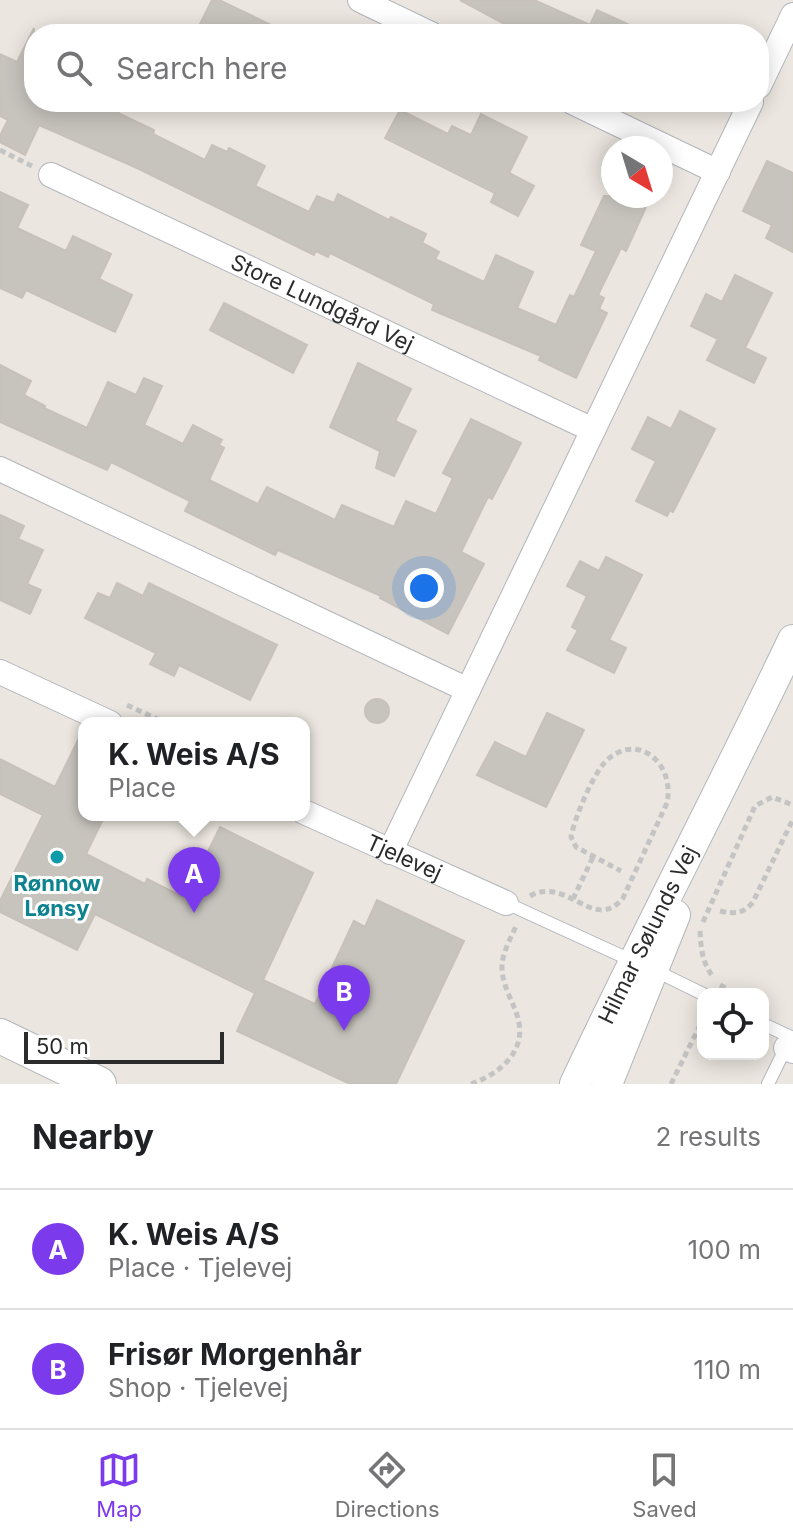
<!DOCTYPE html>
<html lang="en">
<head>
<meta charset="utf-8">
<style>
	:root { --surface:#fff; --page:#f2f2f2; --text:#202124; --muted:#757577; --line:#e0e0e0; --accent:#7c3aed }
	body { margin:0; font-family:Inter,sans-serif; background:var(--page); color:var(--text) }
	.controls { position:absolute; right:24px; bottom:24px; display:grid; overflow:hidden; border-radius:16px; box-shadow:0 4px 20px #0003 }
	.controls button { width:72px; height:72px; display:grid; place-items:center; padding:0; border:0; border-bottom:2px solid var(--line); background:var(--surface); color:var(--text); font:40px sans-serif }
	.compass { position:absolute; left:601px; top:136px; width:72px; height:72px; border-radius:50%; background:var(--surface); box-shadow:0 4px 20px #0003; rotate:142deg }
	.scale { position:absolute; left:24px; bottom:20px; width:200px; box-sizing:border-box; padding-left:8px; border:4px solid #2b2b2b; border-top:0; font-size:22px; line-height:28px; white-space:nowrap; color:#2b2b2b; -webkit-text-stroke:6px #fff; paint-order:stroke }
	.you { position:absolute; left:424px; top:588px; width:28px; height:28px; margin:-20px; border:6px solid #fff; border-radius:50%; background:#1a73e8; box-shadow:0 0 0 12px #1a73e833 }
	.badge { display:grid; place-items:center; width:52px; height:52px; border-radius:50%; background:var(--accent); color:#fff; font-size:26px; font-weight:700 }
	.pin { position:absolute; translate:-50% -66px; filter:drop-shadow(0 2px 4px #0008) }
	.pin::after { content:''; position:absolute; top:42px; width:28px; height:24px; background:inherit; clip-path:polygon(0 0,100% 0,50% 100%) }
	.popup { position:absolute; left:78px; top:717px; width:232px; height:104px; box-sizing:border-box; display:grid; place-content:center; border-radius:16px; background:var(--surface); filter:drop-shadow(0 2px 6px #0005); font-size:26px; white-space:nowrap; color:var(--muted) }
	.popup b { font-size:30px; color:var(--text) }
	.popup::after { content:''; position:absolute; left:50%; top:100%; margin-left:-16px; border:16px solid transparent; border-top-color:var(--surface) }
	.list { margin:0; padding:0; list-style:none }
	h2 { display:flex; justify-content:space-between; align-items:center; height:104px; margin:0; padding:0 32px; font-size:34px }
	h2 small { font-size:26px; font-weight:400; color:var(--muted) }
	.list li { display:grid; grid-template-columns:52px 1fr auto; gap:24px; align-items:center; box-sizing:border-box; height:120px; padding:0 32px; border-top:2px solid var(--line) }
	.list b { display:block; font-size:30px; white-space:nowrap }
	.list p { margin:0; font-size:26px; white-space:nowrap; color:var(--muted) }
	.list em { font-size:26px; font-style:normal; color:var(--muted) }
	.icon { flex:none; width:44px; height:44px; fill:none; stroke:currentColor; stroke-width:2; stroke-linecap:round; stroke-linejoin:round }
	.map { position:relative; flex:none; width:793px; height:1084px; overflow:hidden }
	.search { position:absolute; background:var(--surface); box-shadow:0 4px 20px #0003; left:24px; right:24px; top:24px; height:88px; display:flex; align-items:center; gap:20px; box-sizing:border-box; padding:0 28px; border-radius:32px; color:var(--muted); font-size:30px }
	.sheet { height:344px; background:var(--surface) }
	nav { display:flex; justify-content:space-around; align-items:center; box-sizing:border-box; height:112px; border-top:2px solid var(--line); background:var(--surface); font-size:22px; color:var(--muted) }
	nav a { display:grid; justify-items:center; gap:4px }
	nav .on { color:var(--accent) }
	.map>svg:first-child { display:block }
	.building { fill:#c7c4be; stroke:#c7c1b9; stroke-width:2 }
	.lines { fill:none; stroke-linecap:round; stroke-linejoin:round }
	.service-casing { stroke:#b3b5bd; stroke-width:14 }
	.minor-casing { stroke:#b3b5bd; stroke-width:26 }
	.tertiary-casing { stroke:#b3b5bd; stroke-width:32 }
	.secondary-casing { stroke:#b3b5bd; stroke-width:36 }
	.path { stroke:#c4c4c4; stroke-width:5; stroke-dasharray:6 4; stroke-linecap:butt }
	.service { stroke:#fff; stroke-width:12 }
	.minor { stroke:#fff; stroke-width:24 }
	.tertiary { stroke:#fff; stroke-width:30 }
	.secondary { stroke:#fff; stroke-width:34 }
	.culture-dot { fill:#0f9aa8; stroke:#fff; stroke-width:3 }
	.labels { text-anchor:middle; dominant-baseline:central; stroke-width:6; stroke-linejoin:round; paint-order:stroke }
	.street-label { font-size:22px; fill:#2b2b2b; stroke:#fff }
	.culture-label { font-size:22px; font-weight:bold; fill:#0d838f; stroke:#fff }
</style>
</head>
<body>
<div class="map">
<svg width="793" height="1084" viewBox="0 0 793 1084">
	<rect width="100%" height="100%" fill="#ebe6df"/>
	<!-- building -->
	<g class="building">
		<polygon points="212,0 219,0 290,34 195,34"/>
		<polygon points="460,0 534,0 590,25 597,10 649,34 523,34"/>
		<polygon points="34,28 34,102 123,102 118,113 154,130 153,134 205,160 212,145 227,152 229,148 265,166 255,186 309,212 317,196 334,203 338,194 389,220 391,217 426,234 422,243 439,252 435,259 484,282 496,255 533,272 517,308 556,325 570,295 574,297 596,251 581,245 604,196 651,196 626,251 621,248 598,295 604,298 599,309 607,313 576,378 539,360 541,356 432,310 434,304 330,253 328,257 316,251 314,255 137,168 39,125 25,155 0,142 0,136 8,120 0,116 0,54 17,62"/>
		<polygon points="400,110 448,134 452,126 471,135 481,114 527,137 509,173 534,186 518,216 491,202 495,193 385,138"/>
		<polygon points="767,161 793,173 793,252 766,238 772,225 743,211"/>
		<polygon points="0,192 28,205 17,228 66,251 73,236 111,254 99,279 132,295 115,332 26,290 22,298 0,288"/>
		<polygon points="735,275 772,293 745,348 766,358 754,383 707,360 718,339 691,326 706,294 722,302"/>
		<polygon points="224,303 307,345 293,373 210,330"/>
		<polygon points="358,363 411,389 395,421 416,431 394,476 376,468 380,451 330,427"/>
		<polygon points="0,365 31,381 24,395 45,406 44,408 87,428 108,382 136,395 144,378 162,386 144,425 183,444 193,425 222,440 219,445 224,448 209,480 258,504 267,487 335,520 342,505 394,527 406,501 436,514 453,478 443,473 471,419 521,443 492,499 488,497 461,552 484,564 448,634 380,598 381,596 278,550 275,555 185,511 190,501 111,462 107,470 0,422"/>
		<polygon points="680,411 715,429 673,512 670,510 667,516 636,501 656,461 632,449 648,417 671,429"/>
		<polygon points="0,515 24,526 18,539 43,550 27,584 41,590 30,614 0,600"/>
		<polygon points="606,557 642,575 609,640 626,648 614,673 567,650 578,630 572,627 587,596 567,586 580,561 599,571"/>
		<polygon points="117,583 143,596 149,583 277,645 250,700 179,665 174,676 150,664 156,653 85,618 98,593 110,598"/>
		<circle cx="377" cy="711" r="12"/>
		<polygon points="547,713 584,730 546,807 477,775 495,742 526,757"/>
		<polygon points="84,728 84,815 105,815 86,854 145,884 147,879 185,898 220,827 313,873 263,980 315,1004 354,921 365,927 377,900 464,941 396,1084 350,1084 237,1031 255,993 95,914 77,950 0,912 0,901 43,815 0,794 0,759 55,787"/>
	</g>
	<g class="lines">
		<!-- service casing -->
		<g class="service-casing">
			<g id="service">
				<polyline points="506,903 635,962"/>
				<polyline points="652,969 703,994"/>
				<polyline points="763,1024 791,1037 768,1084"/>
			</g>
		</g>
		<!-- minor casing -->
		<g class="minor-casing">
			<g id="minor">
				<polyline points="360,0 431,34"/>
				<polyline points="759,86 793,15"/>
				<polyline points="572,102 718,172"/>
				<path id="s1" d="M51,175L593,430"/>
				<polyline points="0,469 468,690"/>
				<polyline points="0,672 110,723"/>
				<path id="s2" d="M304,812L506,903"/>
				<polyline points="390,852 751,102"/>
				<polyline points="786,1048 793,1051"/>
			</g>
		</g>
		<!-- tertiary casing -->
		<g class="tertiary-casing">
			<g id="tertiary">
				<path id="s3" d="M575,1084C645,935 722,789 793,640"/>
				<polyline points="607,1084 675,915"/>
			</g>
		</g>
		<!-- secondary casing -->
		<g class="secondary-casing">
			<polyline id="secondary" points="0,1036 99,1084"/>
		</g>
		<!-- path -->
		<g class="path">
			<polyline points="0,150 32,166"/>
			<polyline points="127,705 166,723"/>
			<path d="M530,896C567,875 594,934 623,898L667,803C675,765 640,732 608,759C594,771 574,819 571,837L576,847L621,871"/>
			<polyline points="573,899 593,857"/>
			<path d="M720,911C735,914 743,914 753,902L793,819"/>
			<polyline points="703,922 755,806 772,797 793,805"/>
			<path d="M700,931C701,949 702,963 714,978"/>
			<polyline points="720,985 737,994"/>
			<path d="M471,1084C500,1074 529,1050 517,1015C512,1000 502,984 502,968C502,953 510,940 516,926"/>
			<polyline points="671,1084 703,1019"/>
		</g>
		<!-- service -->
		<use href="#service" class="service"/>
		<!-- minor -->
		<use href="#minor" class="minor"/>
		<!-- tertiary -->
		<use href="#tertiary" class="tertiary"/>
		<!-- secondary -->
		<use href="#secondary" class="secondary"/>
	</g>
	<!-- markers -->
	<circle class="culture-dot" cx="57" cy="857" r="8"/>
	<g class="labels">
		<!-- street labels -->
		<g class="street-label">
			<text stroke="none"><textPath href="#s1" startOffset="300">Store Lundgård Vej</textPath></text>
			<text stroke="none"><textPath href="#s2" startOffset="110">Tjelevej</textPath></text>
			<text stroke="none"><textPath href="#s3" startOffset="166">Hilmar Sølunds Vej</textPath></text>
		</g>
		<!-- culture labels -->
		<g class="culture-label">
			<text x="57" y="883">Rønnow<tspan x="57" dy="25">Lønsy</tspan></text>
		</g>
	</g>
</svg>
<div class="controls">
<button><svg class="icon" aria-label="locate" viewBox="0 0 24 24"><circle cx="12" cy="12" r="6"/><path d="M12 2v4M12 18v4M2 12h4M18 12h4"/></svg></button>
</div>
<svg class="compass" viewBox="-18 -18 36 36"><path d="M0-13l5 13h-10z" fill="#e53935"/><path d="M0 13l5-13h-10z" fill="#757577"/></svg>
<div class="scale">50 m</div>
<div class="you"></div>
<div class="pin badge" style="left:194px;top:913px">A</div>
<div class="popup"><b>K. Weis A/S</b>Place</div>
<div class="pin badge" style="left:344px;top:1031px">B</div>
<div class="search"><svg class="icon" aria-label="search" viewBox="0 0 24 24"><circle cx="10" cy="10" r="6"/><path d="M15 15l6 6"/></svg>Search here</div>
</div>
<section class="sheet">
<h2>Nearby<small>2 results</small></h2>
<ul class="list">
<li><span class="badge">A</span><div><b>K. Weis A/S</b><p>Place · Tjelevej</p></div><em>100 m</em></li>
<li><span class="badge">B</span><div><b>Frisør Morgenhår</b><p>Shop · Tjelevej</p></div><em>110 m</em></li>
</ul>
</section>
<nav>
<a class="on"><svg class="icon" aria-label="map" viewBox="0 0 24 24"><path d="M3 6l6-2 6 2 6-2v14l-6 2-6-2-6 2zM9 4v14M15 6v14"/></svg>Map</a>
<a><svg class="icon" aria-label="directions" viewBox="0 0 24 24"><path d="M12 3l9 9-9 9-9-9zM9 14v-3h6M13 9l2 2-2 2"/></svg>Directions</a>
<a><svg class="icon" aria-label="saved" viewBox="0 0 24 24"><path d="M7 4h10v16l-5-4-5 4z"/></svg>Saved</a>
</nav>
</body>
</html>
